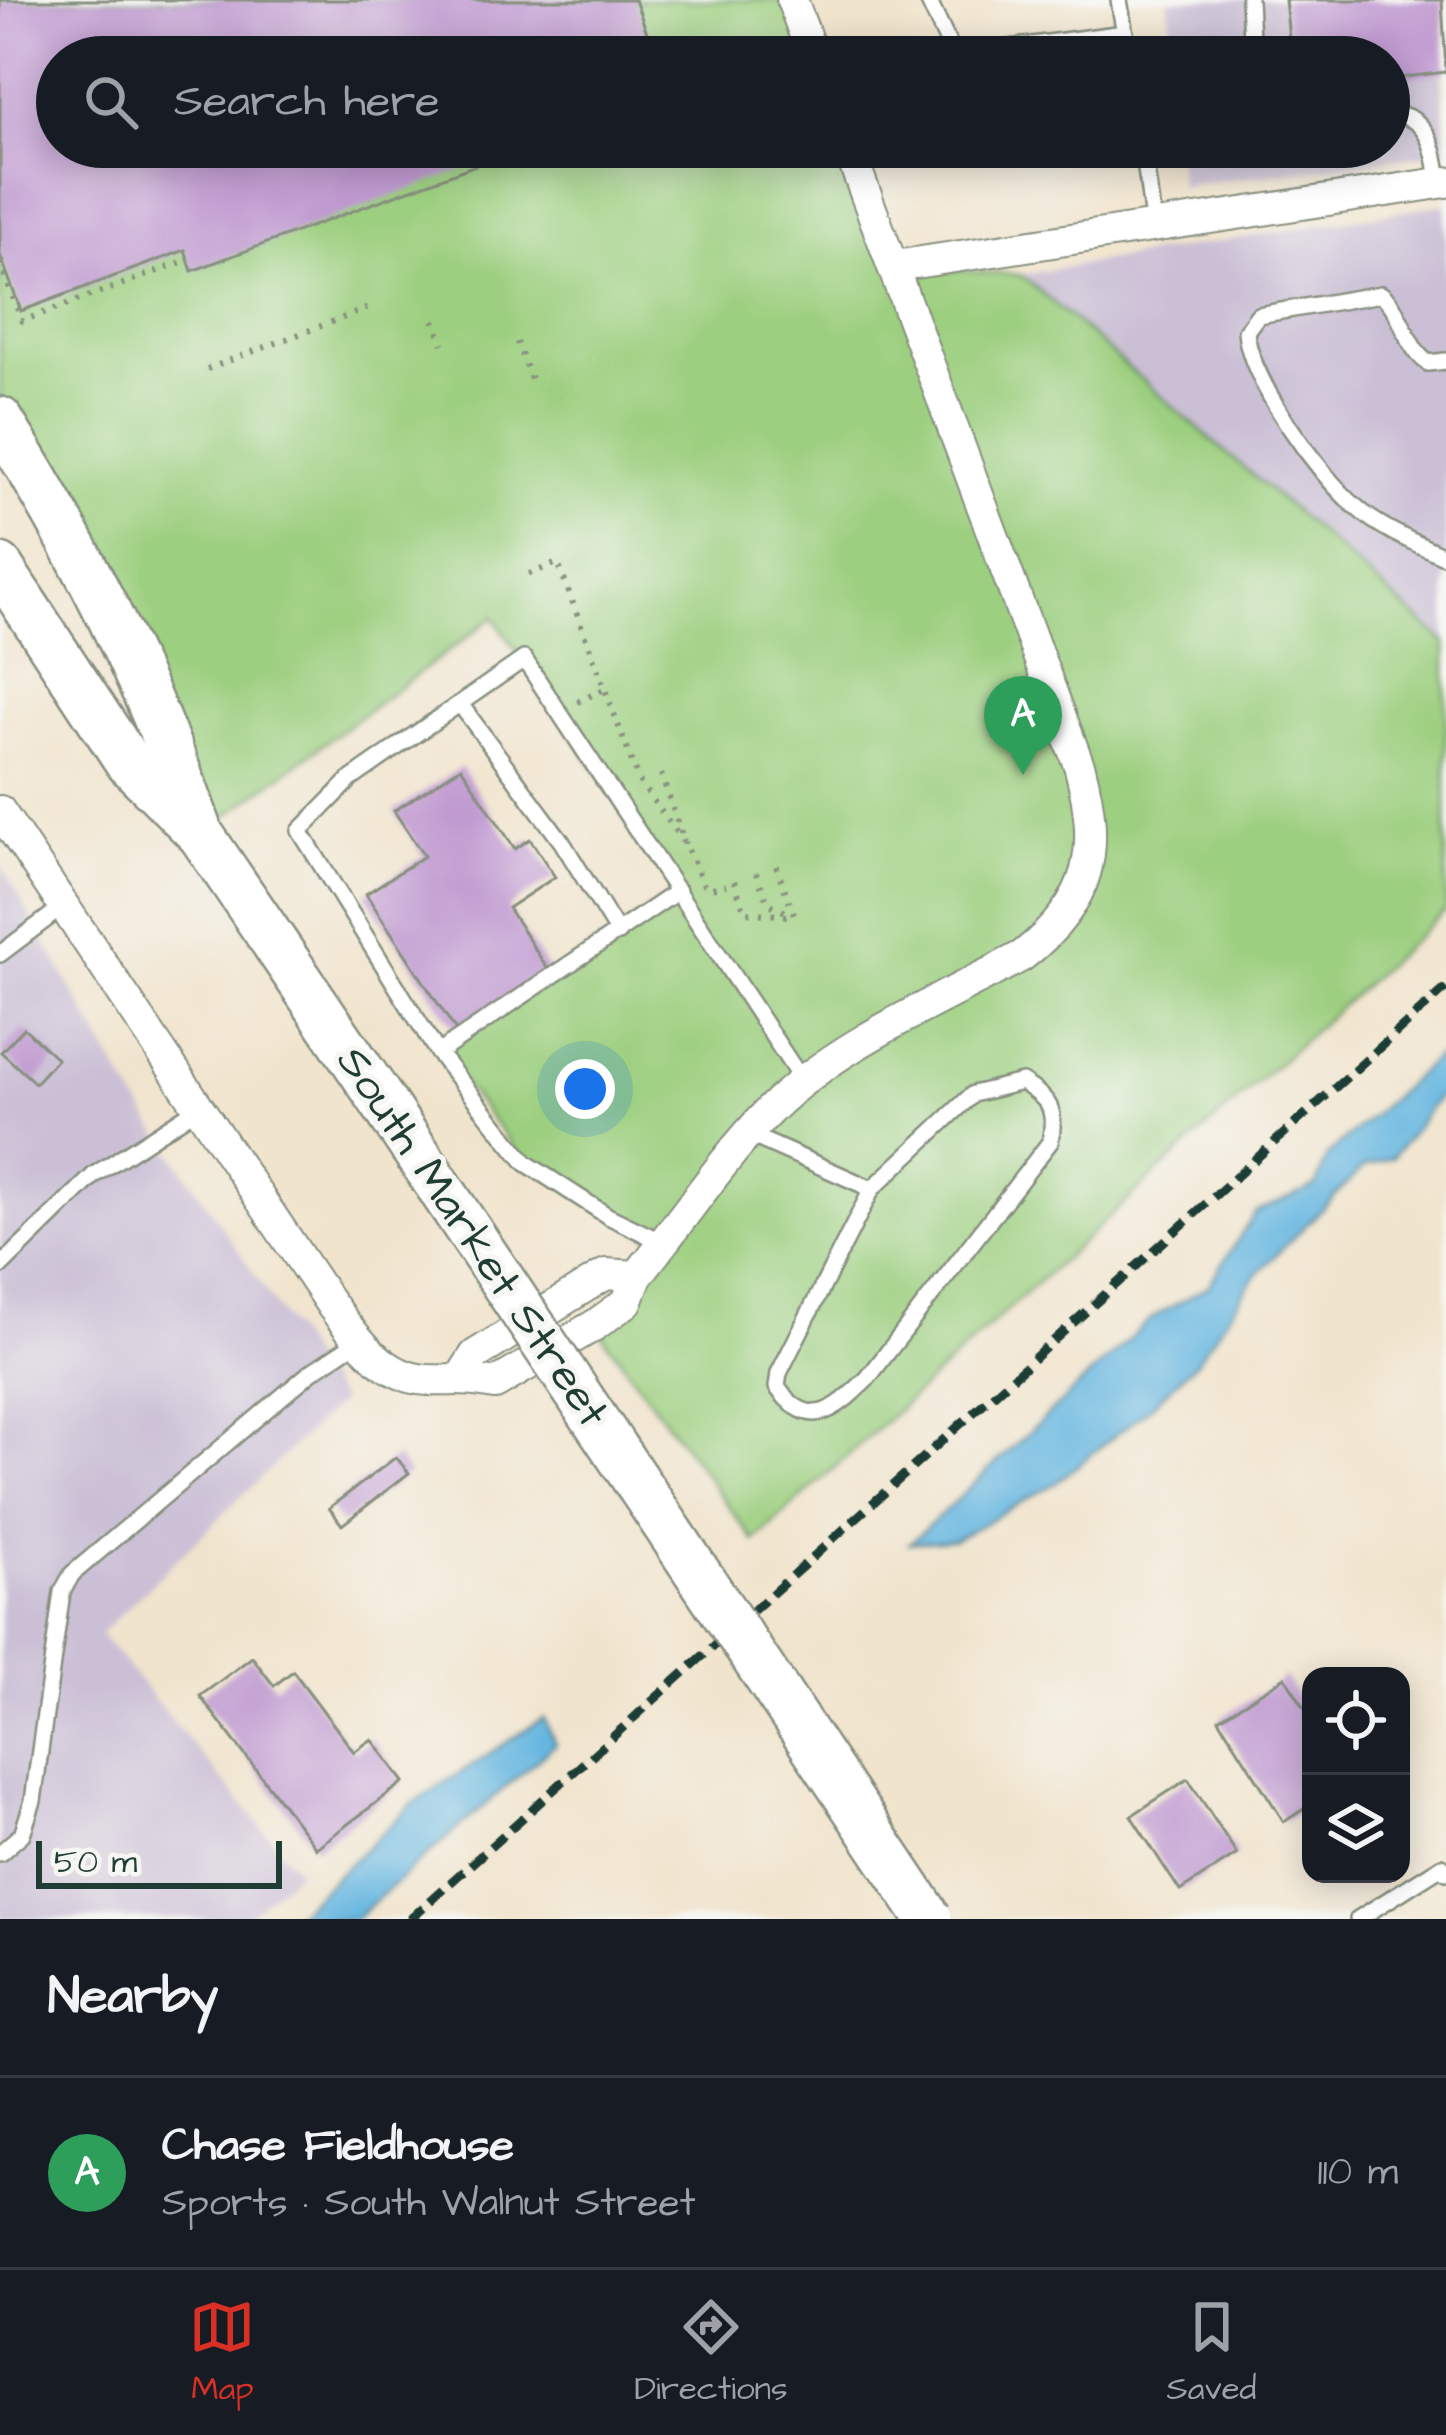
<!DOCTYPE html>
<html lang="en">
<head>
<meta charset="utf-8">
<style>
	:root { --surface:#171b24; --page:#242831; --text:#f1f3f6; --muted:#9ea1a6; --line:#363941; --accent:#d93025 }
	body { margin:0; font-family:"Architects Daughter",sans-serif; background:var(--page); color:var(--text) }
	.controls { position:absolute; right:36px; bottom:36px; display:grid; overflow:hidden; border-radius:24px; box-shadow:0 6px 30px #0003 }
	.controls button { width:108px; height:108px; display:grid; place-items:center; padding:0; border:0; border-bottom:3px solid var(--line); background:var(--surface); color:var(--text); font:60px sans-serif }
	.scale { position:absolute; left:36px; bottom:30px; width:246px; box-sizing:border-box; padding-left:12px; border:6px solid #1f3d34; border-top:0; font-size:33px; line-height:42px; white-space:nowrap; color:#1f3d34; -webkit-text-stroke:9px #f6f6f2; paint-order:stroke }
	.you { position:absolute; left:585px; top:1089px; width:42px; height:42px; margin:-30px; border:9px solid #fff; border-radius:50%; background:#1a73e8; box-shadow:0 0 0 18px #1a73e833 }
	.badge { display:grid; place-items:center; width:78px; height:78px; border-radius:50%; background:var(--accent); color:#fff; font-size:39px; font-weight:700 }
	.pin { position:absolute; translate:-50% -99px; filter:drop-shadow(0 3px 6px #0008) }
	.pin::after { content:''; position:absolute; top:63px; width:42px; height:36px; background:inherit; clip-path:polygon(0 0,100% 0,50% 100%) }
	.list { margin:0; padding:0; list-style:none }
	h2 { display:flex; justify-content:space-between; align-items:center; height:156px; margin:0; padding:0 48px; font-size:51px }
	h2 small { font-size:39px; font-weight:400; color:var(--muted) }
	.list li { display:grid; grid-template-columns:78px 1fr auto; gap:36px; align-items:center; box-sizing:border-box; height:192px; padding:0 48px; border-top:3px solid var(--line) }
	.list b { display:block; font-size:45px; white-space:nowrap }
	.list p { margin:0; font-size:39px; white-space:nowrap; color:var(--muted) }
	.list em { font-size:39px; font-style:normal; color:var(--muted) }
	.icon { flex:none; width:66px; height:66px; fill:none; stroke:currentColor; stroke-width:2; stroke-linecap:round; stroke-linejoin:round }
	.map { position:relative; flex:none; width:1446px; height:1919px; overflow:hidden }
	.search { position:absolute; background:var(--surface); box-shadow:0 6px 30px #0003; left:36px; right:36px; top:36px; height:132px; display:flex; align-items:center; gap:30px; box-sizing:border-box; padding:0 42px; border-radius:66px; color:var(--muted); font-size:45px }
	.sheet { height:348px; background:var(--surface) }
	nav { display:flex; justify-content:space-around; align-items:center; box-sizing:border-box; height:168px; border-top:3px solid var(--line); background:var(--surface); font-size:33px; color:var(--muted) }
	nav a { display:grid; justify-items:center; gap:6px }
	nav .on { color:var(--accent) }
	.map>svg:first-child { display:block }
	.industrial { fill:#cbbfd5 }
	.green { fill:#9ccf7f; stroke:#5e865a; stroke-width:3 }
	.water { fill:#65b6e0; stroke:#427a8a; stroke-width:3 }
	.building { fill:#bf99d0 }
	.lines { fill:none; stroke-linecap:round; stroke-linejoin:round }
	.lane-casing { stroke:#889080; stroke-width:20 }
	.street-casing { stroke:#889080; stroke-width:34 }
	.primary-casing { stroke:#889080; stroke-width:50 }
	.path { stroke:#889080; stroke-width:6; stroke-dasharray:3 9; stroke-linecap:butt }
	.lane { stroke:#fff; stroke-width:15 }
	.street { stroke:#fff; stroke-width:30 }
	.primary { stroke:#fff; stroke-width:45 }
	.rail { stroke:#1f3d34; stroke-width:9; stroke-dasharray:18 9; stroke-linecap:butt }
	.primary-bridge-casing { stroke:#889080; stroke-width:50; stroke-linecap:butt }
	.primary-bridge { stroke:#fff; stroke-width:45 }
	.labels { text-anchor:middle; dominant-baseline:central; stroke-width:10; stroke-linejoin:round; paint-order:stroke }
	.street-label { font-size:45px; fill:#1f3d34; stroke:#f6f6f2 }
</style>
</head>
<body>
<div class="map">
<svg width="1446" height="1919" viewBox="0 0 1446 1919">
	<rect width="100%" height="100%" fill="#f6f6f2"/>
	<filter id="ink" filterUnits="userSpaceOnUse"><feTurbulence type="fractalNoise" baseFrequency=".00833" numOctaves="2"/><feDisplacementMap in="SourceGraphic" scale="24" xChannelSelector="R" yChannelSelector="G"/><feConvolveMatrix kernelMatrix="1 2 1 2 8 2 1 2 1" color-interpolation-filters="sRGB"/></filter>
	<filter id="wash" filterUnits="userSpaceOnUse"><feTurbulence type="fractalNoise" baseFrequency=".004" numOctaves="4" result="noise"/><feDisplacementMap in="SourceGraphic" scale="48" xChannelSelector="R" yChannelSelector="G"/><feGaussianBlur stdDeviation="2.7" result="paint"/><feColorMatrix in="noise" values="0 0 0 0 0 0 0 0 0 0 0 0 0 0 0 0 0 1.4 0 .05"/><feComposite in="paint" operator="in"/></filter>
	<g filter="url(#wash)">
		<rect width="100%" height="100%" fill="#f1e4cd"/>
		<!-- industrial -->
		<g class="industrial">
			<polygon points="1169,0 1438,0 1446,152 1179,186 1177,147 1389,147 1389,57 1172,57"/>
			<polygon points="1446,204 1446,643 1021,275"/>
			<polygon points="0,863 127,1086 340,1401 100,1634 298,1871 243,1919 0,1919"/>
		</g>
		<!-- green -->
		<polygon class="green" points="0,0 792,0 813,57 57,57 57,147 848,147 895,266 1021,275 1446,643 1446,910 754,1541 595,1325 663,1244 526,1163 438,1053 678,891 494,617 201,835 0,420"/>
		<!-- water -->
		<g class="water">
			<polygon points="1438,1056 1446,1062 1446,1087 1392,1158 1364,1167 1257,1274 1196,1362 1149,1408 1057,1482 954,1540 910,1543 1152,1318 1208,1286 1255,1213 1316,1186 1327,1156"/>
			<polygon points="544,1718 555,1744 354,1919 290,1919 414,1803"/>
		</g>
		<g id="blocks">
			<!-- building -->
			<g class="building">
				<polygon points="0,0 635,0 656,57 57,57 57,147 524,147 192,271 185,250 21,311 0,255"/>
				<polygon points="1285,0 1442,0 1446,72 1389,79 1389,57 1291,57"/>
				<polygon points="461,767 515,849 530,839 555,877 508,908 551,974 458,1034 366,894 424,856 394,811"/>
				<polygon points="24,1028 57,1059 35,1083 1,1052"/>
				<polygon points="396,1457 409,1473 342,1525 329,1508"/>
				<polygon points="252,1657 274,1686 293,1671 354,1752 372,1739 404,1782 316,1848 200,1696"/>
				<polygon points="1285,1677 1311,1718 1311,1804 1284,1822 1219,1719"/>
				<polygon points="1188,1779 1237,1854 1180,1891 1131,1816"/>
			</g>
		</g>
	</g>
	<g filter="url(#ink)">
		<use href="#blocks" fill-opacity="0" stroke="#889080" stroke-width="3"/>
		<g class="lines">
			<!-- lane casing -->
			<g class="lane-casing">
				<g id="lane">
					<polyline points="928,0 954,55 1125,33"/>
					<polyline points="1119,0 1129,57"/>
					<polyline points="1249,0 1252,57"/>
					<path d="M1389,114C1428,113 1436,151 1439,183"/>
					<polyline points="1143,147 1154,228"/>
					<path d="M1446,361L1428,363C1404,346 1404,312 1381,294L1258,315L1246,331C1249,379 1319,475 1355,506C1380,529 1416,543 1446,557"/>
					<polyline points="460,704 562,842 618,933"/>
					<polyline points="0,954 65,905"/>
					<polyline points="438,1053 678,891"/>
					<path d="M750,1135L872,1189L973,1094L1022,1082C1050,1100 1057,1109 1050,1142L867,1379C835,1410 810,1433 777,1387L779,1373L872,1189"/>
					<polyline points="664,1243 608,1216 526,1163 438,1053 300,831 351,779 524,659 803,1082"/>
					<polyline points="0,1267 94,1175 199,1107"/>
					<polyline points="0,1853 22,1834 33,1801 62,1592 72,1574 311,1372 358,1341"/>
					<polyline points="1358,1919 1442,1866 1446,1872"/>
				</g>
			</g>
			<!-- street casing -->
			<g class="street-casing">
				<g id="street">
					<polyline points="792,0 813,57"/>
					<polyline points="895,266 1446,182"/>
					<path d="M0,811L332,1306C355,1337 385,1379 428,1380C456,1381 466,1378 495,1384L595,1325L627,1302L637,1276C681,1222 721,1160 770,1110C835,1045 941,1000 1022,956C1093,901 1101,850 1080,768L848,147"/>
					<polyline points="461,1377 475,1355 606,1274 637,1276"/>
				</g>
			</g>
			<!-- primary casing -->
			<g class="primary-casing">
				<g id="primary">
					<path d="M0,420C81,551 147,680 198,826"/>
					<polyline points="0,567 128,762 201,835 382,1101"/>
				</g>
			</g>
			<!-- path -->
			<g class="path">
				<polyline points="0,263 22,321 188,260"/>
				<polyline points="434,320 443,344"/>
				<polyline points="517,342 532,382"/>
				<polyline points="207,369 374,306"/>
				<polyline points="529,574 558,563 639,781 685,844 704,885 711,888 726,885"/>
				<polyline points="578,702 610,686"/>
				<polyline points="661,774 685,844"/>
				<polyline points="776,866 794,914"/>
				<polyline points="756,873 768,903 789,914"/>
				<polyline points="734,881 745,912 788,916"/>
			</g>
			<!-- lane -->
			<use href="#lane" class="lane"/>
			<!-- street -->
			<use href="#street" class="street"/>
			<!-- primary -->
			<use href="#primary" class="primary"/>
			<!-- rail -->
			<polyline class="rail" points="410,1919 1446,988"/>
			<!-- primary-bridge casing -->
			<g class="primary-bridge-casing">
				<polyline id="primary-bridge" points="382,1101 929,1919"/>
			</g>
			<!-- primary-bridge -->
			<use href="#primary-bridge" class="primary-bridge"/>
		</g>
	</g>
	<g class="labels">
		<!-- street labels -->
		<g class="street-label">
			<text transform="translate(472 1237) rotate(56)">South Market Street</text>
		</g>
	</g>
</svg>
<div class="controls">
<button><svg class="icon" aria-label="locate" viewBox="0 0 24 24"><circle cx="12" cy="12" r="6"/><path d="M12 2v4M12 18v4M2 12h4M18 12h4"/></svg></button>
<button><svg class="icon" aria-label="layers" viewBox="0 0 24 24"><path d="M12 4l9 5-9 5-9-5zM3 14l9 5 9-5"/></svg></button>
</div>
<div class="scale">50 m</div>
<div class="you"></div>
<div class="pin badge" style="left:1023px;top:775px;background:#2e9e5b">A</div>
<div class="search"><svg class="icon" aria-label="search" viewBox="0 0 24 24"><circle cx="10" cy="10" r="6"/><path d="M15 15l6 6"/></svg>Search here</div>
</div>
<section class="sheet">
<h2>Nearby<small></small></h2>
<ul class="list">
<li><span class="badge" style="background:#2e9e5b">A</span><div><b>Chase Fieldhouse</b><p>Sports · South Walnut Street</p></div><em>110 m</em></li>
</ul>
</section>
<nav>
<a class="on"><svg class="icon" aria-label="map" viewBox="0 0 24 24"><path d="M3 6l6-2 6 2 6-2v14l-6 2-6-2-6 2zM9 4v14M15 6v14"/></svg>Map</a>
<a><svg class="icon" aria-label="directions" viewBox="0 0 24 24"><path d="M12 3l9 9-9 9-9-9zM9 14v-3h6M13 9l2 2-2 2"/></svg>Directions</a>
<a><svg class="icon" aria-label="saved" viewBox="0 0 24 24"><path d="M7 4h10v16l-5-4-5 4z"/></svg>Saved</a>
</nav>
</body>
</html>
